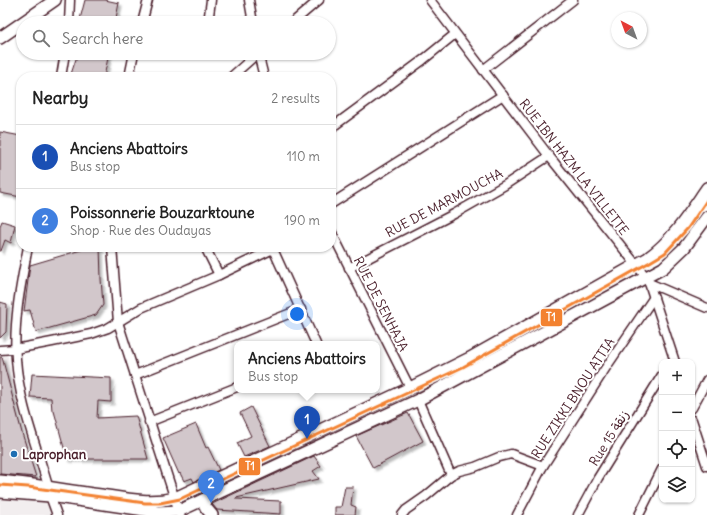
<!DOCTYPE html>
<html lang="en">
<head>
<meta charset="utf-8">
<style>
	:root { --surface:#fff; --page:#f6f6f6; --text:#222; --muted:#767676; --line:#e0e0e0; --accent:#1f6fb2 }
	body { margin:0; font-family:Delius,"Playpen Sans Arabic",sans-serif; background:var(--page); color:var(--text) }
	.controls { position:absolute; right:12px; bottom:12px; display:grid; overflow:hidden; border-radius:8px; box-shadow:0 1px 3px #0004 }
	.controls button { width:36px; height:36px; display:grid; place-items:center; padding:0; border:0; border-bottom:1px solid var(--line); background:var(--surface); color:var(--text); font:20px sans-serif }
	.compass { position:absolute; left:611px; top:12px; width:36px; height:36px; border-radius:50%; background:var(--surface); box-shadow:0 1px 3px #0004; rotate:319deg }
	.you { position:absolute; left:297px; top:314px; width:14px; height:14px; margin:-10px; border:3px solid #fff; border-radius:50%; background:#1a73e8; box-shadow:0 0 0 6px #1a73e833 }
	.badge { display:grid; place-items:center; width:26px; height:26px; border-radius:50%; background:var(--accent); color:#fff; font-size:13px; font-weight:700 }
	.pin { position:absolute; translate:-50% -33px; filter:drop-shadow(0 1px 2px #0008) }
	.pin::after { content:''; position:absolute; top:21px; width:14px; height:12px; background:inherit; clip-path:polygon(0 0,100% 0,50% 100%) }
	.popup { position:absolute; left:234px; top:341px; width:146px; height:52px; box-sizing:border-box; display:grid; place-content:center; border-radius:8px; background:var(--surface); filter:drop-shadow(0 1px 3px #0005); font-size:13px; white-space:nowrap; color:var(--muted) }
	.popup b { font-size:15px; color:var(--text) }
	.popup::after { content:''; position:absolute; left:50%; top:100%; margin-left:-8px; border:8px solid transparent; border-top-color:var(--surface) }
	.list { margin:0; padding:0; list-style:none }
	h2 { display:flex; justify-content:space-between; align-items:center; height:52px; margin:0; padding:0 16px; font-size:17px }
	h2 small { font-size:13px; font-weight:400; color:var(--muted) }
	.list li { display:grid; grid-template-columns:26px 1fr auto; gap:12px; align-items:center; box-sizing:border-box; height:64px; padding:0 16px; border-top:1px solid var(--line) }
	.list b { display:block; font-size:15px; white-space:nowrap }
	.list p { margin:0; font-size:13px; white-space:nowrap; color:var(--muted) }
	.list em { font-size:13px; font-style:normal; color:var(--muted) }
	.icon { flex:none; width:22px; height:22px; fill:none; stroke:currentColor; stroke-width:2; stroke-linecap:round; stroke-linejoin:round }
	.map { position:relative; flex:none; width:707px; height:515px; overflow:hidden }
	.search { position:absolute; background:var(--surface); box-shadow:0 1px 3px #0004; left:16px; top:16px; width:320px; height:44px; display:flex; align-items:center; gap:10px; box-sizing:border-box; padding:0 14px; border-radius:22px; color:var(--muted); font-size:15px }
	.panel { position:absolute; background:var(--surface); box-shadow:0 1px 3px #0004; left:16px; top:72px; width:320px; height:180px; border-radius:16px }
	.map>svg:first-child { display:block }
	.built { fill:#f2eeef }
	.building { fill:#d2c7cb; stroke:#4a1f2b; filter:url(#shadow) }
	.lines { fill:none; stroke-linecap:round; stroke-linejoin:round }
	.street-casing { stroke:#4a1f2b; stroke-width:11 }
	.secondary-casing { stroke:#4a1f2b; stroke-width:14 }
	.street { stroke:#fff; stroke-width:8 }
	.secondary { stroke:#fff; stroke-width:11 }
	.tram-1-casing { stroke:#fff; stroke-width:6 }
	.tram-1 { stroke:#f38230; stroke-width:3 }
	.poi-dot { fill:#1f6fb2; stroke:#fff; stroke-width:1.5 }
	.labels { text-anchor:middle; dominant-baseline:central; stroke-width:4; stroke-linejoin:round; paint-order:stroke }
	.street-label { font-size:13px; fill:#4a1f2b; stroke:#fff }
	.poi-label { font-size:13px; font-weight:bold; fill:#4a1f2b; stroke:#fff; text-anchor:start }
	.line-badge { stroke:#fff; stroke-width:1.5 }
	.badge-label { font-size:11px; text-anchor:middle; font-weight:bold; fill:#fff }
</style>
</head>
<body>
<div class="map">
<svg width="707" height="515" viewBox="0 0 707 515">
	<defs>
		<filter id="shadow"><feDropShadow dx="3" dy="3" stdDeviation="1" flood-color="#0004"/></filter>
	</defs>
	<rect width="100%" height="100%" fill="#fff"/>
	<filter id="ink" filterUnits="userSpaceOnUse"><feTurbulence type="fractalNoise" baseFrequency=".025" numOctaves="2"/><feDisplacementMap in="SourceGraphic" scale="8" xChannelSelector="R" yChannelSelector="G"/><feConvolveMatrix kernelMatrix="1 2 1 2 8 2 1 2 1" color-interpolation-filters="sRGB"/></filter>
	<g filter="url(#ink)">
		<!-- built -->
		<polygon class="built" points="0,356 8,356 22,433 36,477 60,515 0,515"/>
		<!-- building -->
		<g class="building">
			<polygon points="85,0 105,0 119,3 115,23 79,23"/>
			<polygon points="78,53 109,53 104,77 70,77"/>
			<polygon points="0,132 21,136 21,197 0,193"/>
			<polygon points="2,221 15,225 11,243 5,240 1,251 0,251 0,226"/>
			<polygon points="91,247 100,247 101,279 103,305 96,315 36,332 30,310 24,311 30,265"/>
			<polygon points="0,302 7,304 6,332 0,338"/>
			<polygon points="0,357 2,357 22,433 36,477 0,474"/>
			<polygon points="32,374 111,378 111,402 98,401 97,418 136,416 148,459 67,459 54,411 52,411 51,398 30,397"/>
			<polygon points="251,407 270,446 244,457 237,443 251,436 240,413"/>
			<polygon points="408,413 423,441 373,468 356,436"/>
			<polygon points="196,424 206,448 208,447 219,470 194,482 192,478 184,481 180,473 179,474 163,438"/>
			<polygon points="314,456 321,466 313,471 319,479 236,498 236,499 281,501 281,514 217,510 212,504"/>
			<polygon points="345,487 353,487 351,505 356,507 355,515 335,515 335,507 341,507"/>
		</g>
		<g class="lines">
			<!-- street casing -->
			<g class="street-casing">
				<g id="street">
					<polyline points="249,0 253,23"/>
					<polyline points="430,0 549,156 646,277 649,283 675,362"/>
					<polyline points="69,23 70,0"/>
					<polyline points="142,23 148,0"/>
					<polyline points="208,23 211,0"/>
					<polyline points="292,23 319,0"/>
					<polyline points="258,53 264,77"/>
					<polyline points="483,70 573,0"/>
					<polyline points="61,77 65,53"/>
					<polyline points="129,77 134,53"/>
					<polyline points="231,77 258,53"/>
					<polyline points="331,128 423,60 455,34"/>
					<polyline points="331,204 503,95"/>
					<polyline points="331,231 410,388"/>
					<path d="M28,247C21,283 13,322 16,359C19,403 36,444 48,486"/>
					<polyline points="112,247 118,322 180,515"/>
					<polyline points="205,247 219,275"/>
					<polyline points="272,247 316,344"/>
					<polyline points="349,268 454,214 505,185 549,156"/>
					<polyline points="649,283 707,308"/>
					<polyline points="0,350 15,349 52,342 91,334 108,328 141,308 219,275 273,249"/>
					<polyline points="135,375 301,309"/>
					<polyline points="418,400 451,475"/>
					<polyline points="692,408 707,380"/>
					<polyline points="692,420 707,466"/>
					<polyline points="149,422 237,387"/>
					<polyline points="50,496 57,515"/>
					<polyline points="402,515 406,510 426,496 451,475 459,471 475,467 499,457 511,454 543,466"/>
					<polyline points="517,515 543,466 605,369 654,297"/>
					<polyline points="578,515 598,478 662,375"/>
					<polyline points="639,515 662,469"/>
				</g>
			</g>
			<!-- secondary casing -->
			<g class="secondary-casing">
				<g id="secondary">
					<polyline points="0,38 55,0"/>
					<path d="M0,481C34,484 67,491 101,495C127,499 149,504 175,498L410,388L470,358L648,258C674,239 689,214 707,188"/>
					<polyline points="0,492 50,496 158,512 179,511 418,400 663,268 684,248 707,217"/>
					<polyline points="203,500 206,508 212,515"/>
				</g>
			</g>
			<!-- street -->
			<use href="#street" class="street"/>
			<!-- secondary -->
			<use href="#secondary" class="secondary"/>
			<!-- tram-1 casing -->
			<g class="tram-1-casing">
				<polyline id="tram-1" points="0,485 28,487 145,503 160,503 180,499 463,367 650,262 665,253 688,228 707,200"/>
			</g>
			<!-- tram-1 -->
			<use href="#tram-1" class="tram-1"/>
		</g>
	</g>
	<!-- markers -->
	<circle class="poi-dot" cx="14" cy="454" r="4"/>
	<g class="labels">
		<!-- street labels -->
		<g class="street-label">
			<text transform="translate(574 167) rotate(52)">RUE IBN HAZM LA VILLETTE</text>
			<text transform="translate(444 203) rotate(-28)">RUE DE MARMOUCHA</text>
			<text transform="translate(381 304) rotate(63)">RUE DE SENHAJA</text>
			<text transform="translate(573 398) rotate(-57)">RUE ZIKKI BNOU ATTIA</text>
			<text transform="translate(609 438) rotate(-58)">Rue 15 زنقة</text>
		</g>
		<!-- poi labels -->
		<g class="poi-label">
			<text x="22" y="454">Laprophan</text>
		</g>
	</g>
	<g class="line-badge">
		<rect x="540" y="308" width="23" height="19" rx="4" fill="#f38230"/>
		<rect x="238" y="457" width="23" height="19" rx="4" fill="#f38230"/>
	</g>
	<g class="badge-label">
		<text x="551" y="321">T1</text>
		<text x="250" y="470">T1</text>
	</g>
</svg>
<div class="controls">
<button>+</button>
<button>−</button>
<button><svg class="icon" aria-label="locate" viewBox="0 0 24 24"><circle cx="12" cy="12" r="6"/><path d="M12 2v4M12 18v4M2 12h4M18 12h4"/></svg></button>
<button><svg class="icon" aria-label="layers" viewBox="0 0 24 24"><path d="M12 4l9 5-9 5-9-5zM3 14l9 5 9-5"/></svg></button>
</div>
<svg class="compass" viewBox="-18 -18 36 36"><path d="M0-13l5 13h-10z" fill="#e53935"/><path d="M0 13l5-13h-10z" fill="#767676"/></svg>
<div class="you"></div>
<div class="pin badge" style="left:307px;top:439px;background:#1a4fb4">1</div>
<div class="popup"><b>Anciens Abattoirs</b>Bus stop</div>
<div class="pin badge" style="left:211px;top:503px;background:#3f7fe0">2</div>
<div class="search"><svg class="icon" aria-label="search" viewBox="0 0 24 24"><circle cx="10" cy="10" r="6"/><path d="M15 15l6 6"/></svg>Search here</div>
<section class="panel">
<h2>Nearby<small>2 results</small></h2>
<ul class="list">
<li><span class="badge" style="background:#1a4fb4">1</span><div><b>Anciens Abattoirs</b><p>Bus stop</p></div><em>110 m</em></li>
<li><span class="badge" style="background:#3f7fe0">2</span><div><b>Poissonnerie Bouzarktoune</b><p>Shop · Rue des Oudayas</p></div><em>190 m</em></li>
</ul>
</section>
</div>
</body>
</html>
